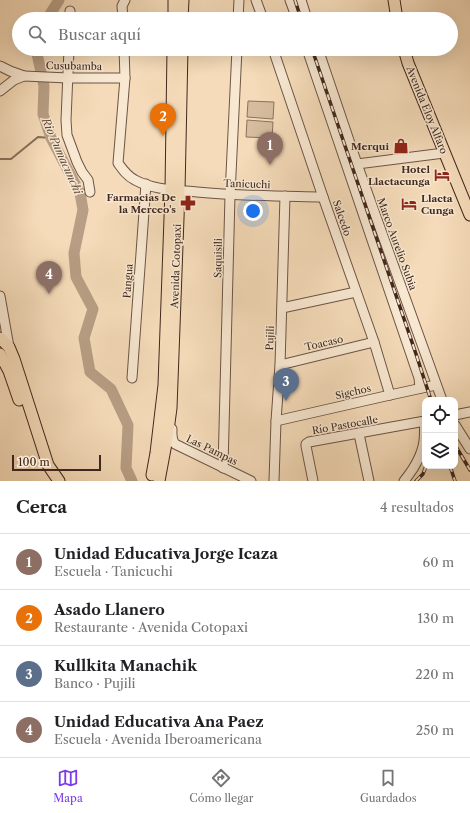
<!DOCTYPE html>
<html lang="es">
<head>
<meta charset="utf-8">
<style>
	:root { --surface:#fff; --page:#f2f2f2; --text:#202124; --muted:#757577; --line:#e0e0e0; --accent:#7c3aed }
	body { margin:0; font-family:"Libre Caslon Text",serif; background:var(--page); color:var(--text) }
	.controls { position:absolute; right:12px; bottom:12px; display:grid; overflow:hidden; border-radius:8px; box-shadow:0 4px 16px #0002 }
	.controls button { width:36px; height:36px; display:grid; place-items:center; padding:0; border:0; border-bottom:1px solid var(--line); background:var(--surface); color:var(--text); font:20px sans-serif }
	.scale { position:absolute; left:12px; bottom:10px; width:89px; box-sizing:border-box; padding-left:4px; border:2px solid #40281e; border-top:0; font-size:11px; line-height:14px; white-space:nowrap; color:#40281e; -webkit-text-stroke:3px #f8e8d2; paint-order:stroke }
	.you { position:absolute; left:253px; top:211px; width:14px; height:14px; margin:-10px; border:3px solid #fff; border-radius:50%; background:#1a73e8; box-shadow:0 0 0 6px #1a73e833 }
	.badge { display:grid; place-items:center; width:26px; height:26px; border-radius:50%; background:var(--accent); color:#fff; font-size:13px; font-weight:700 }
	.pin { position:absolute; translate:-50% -33px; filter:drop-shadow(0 1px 2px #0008) }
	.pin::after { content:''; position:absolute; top:21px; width:14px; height:12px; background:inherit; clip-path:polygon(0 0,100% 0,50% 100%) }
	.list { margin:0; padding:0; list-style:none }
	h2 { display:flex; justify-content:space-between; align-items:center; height:52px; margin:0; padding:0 16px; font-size:17px }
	h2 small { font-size:13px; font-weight:400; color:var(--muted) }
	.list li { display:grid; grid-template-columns:26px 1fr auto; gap:12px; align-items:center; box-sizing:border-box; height:56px; padding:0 16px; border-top:1px solid var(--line) }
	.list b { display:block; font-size:15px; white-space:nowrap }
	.list p { margin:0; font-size:13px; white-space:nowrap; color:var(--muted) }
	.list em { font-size:13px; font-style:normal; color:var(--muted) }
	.icon { flex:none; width:22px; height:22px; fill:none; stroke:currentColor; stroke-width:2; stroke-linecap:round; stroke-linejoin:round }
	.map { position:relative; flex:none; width:470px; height:481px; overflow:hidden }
	.search { position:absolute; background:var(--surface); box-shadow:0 4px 16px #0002; left:12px; right:12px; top:12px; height:44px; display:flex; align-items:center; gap:10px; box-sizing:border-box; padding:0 14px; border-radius:22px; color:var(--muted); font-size:15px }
	.sheet { height:276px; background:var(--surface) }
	nav { display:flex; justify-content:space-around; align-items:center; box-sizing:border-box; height:56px; border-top:1px solid var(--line); background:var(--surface); font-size:11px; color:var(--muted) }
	nav a { display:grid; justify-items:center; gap:2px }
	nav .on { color:var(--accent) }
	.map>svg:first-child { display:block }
	.pitch { fill:#d6bd9f; stroke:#8b725e }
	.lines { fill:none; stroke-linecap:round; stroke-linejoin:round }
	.stream { stroke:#876f5b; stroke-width:2 }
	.river { stroke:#b79e84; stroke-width:11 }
	.minor-casing { stroke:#6d5545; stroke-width:11 }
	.major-casing { stroke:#40281e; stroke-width:13 }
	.minor { stroke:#f8e8d2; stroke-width:9 }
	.major { stroke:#f5dbb9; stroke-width:11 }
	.rail-casing { stroke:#40281e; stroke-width:3.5 }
	.rail { stroke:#f8e8d2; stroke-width:2; stroke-dasharray:6; stroke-linecap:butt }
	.labels { text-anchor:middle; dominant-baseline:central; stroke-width:3; stroke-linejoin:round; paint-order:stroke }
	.street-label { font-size:10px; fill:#40281e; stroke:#f8e8d2 }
	.poi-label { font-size:10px; font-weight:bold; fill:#40281e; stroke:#f8e8d2; text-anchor:end }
	.water-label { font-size:11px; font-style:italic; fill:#644b3d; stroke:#f8e8d2 }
</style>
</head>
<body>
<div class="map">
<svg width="470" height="481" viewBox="0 0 470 481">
	<rect width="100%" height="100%" fill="#f5dbb9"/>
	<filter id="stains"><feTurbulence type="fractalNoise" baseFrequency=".005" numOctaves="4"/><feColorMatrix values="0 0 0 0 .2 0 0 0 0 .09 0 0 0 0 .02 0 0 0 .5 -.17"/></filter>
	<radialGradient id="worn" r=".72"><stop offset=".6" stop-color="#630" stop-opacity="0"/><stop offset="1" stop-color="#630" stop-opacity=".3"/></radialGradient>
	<!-- pitch -->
	<g class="pitch">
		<polygon points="248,101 274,102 273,119 247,117"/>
		<polygon points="247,120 273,122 272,138 246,137"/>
	</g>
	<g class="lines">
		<!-- stream -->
		<polyline class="stream" points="0,159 11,159 38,137 51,138"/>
		<!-- river -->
		<g class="river">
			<polyline points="47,19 59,0"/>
			<polyline points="36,49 44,86 43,114 51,138 80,193 83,210 74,253 76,277 93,309 84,338 90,372 111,389 128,425 126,468 132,481"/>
		</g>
		<!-- minor casing -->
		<g class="minor-casing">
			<g id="minor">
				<polyline points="256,0 263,19"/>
				<polyline points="290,0 297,19"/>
				<polyline points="301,0 307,19"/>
				<polyline points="70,19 70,11"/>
				<polyline points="123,19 122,6 125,0"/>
				<polyline points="238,19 239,0"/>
				<polyline points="69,49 66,120 67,135 77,162 82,172 88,180 90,192"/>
				<path d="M124,49L125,78L118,163C123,170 127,176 135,180C153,190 177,190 197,192C239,196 281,196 323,197"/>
				<polyline points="273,49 323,197 374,342 390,395"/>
				<polyline points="307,49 419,378 420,388"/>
				<polyline points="318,49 357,164 442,400"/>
				<polyline points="0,66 10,71 24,76 14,80 0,91"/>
				<polyline points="24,76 68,78 125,78"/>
				<polyline points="357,164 444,153"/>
				<polyline points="0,296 9,347"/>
				<polyline points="282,308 356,292"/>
				<polyline points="280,365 374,342"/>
				<polyline points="132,378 146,184"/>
				<polyline points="455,415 470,412"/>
				<polyline points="276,421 390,395 436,385"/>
				<polyline points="455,425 470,449"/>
				<path d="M172,429C172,434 171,439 175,444L251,481"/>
				<polyline points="359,434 369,481"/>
				<polyline points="223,468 230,195 237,49"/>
				<polyline points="274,481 276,421 280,365 285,196"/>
				<polyline points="313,481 306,446 306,444 309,442 425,421"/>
				<path d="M404,481C413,470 422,456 424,441C425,434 424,428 425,421"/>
			</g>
		</g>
		<!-- major casing -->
		<g class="major-casing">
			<g id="major">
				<polyline points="394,0 397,19"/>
				<polyline points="174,19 174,0"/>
				<polyline points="182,19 183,0"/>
				<polyline points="404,49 408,63 470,215"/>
				<polyline points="0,338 9,347 14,359 48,465 59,481"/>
				<polyline points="0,354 9,371 19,400"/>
				<polyline points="152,475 156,453 164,385 171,190 173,49"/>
				<polyline points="159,481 167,438 171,408 179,191 182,49"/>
			</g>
		</g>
		<!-- minor -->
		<use href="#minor" class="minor"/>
		<!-- major -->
		<use href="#major" class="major"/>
		<!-- rail casing -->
		<g class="rail-casing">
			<g id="rail">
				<polyline points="295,0 301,19"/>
				<polyline points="312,49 415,351 431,400"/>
				<polyline points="455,445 470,470"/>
				<polyline points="450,466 455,481"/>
				<polyline points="416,481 423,474 426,466"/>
			</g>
		</g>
		<!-- rail -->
		<use href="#rail" class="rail"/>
	</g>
	<!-- icons -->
	<defs>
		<g id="shop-bare" transform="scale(1.2)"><path d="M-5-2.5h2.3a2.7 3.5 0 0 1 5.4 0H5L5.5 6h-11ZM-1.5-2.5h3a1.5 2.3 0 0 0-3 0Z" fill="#8f2418" stroke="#f8e8d2" stroke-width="2.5" paint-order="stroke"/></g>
		<g id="hotel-bare" transform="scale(1.2)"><path d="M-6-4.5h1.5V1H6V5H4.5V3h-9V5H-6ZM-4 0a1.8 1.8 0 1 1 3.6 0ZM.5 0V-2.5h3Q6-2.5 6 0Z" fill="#8f2418" stroke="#f8e8d2" stroke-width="2.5" paint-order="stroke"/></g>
		<g id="pharmacy-bare" transform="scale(1.2)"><path d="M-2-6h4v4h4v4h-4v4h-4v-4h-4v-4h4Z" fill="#8f2418" stroke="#f8e8d2" stroke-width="2.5" paint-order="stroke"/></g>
	</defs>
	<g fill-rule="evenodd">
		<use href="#shop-bare" x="401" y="146"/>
		<use href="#hotel-bare" x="442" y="175"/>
		<use href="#pharmacy-bare" x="188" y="203"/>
		<use href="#hotel-bare" x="409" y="204"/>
	</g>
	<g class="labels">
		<!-- street labels -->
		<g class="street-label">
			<text transform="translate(74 66) rotate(1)">Cusubamba</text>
			<text transform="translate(427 110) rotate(68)">Avenida Eloy Alfaro</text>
			<text transform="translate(247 184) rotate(2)">Tanicuchi</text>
			<text transform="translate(342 218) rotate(71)">Salcedo</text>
			<text transform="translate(397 244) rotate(70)">Marco Aurelio Subia</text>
			<text transform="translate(218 258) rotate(-89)">Saquisili</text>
			<text transform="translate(176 266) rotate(-88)">Avenida Cotopaxi</text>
			<text transform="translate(128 281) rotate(-86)">Pangua</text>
			<text transform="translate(270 338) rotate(-88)">Pujili</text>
			<text transform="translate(324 343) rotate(-13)">Toacaso</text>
			<text transform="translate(353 392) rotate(-13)">Sigchos</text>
			<text transform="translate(345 425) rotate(-10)">Río Pastocalle</text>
			<text transform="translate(212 450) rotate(26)">Las Pampas</text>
		</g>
		<!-- poi labels -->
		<g class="poi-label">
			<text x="389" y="146">Merqui</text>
			<text x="430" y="169">Hotel<tspan x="430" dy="12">Llactacunga</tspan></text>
			<text x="176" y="197">Farmacias De<tspan x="176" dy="12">la Merceo's</tspan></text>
			<text x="421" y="198" text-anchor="start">Llacta<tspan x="421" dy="12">Cunga</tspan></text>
		</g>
		<!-- water labels -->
		<g class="water-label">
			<text transform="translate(62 156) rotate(66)">Rio Pumacunchi</text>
		</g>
	</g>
	<rect width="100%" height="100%" filter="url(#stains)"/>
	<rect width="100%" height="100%" fill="url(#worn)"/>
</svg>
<div class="controls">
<button><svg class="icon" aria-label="locate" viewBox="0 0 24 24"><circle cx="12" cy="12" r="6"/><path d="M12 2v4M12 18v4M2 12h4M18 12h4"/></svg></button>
<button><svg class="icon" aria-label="layers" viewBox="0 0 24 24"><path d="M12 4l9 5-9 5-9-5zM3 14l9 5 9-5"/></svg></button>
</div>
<div class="scale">100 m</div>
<div class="you"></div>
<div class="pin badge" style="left:270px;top:165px;background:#8d6e63">1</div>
<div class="pin badge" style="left:163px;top:136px;background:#e8710a">2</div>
<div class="pin badge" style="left:286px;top:401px;background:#5c6f8a">3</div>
<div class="pin badge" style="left:49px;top:294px;background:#8d6e63">4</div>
<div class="search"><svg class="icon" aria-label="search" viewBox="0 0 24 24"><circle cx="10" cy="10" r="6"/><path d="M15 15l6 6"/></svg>Buscar aquí</div>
</div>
<section class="sheet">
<h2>Cerca<small>4 resultados</small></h2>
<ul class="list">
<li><span class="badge" style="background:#8d6e63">1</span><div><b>Unidad Educativa Jorge Icaza</b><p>Escuela · Tanicuchi</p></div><em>60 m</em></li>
<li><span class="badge" style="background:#e8710a">2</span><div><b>Asado Llanero</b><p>Restaurante · Avenida Cotopaxi</p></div><em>130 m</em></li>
<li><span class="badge" style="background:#5c6f8a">3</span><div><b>Kullkita Manachik</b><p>Banco · Pujili</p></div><em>220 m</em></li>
<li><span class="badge" style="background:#8d6e63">4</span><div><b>Unidad Educativa Ana Paez</b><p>Escuela · Avenida Iberoamericana</p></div><em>250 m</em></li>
</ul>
</section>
<nav>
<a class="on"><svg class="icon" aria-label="map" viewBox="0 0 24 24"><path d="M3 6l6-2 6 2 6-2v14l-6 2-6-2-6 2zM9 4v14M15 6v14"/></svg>Mapa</a>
<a><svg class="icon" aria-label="directions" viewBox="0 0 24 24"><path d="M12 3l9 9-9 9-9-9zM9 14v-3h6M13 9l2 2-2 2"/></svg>Cómo llegar</a>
<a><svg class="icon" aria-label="saved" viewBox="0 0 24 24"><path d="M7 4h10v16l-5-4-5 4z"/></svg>Guardados</a>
</nav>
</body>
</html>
